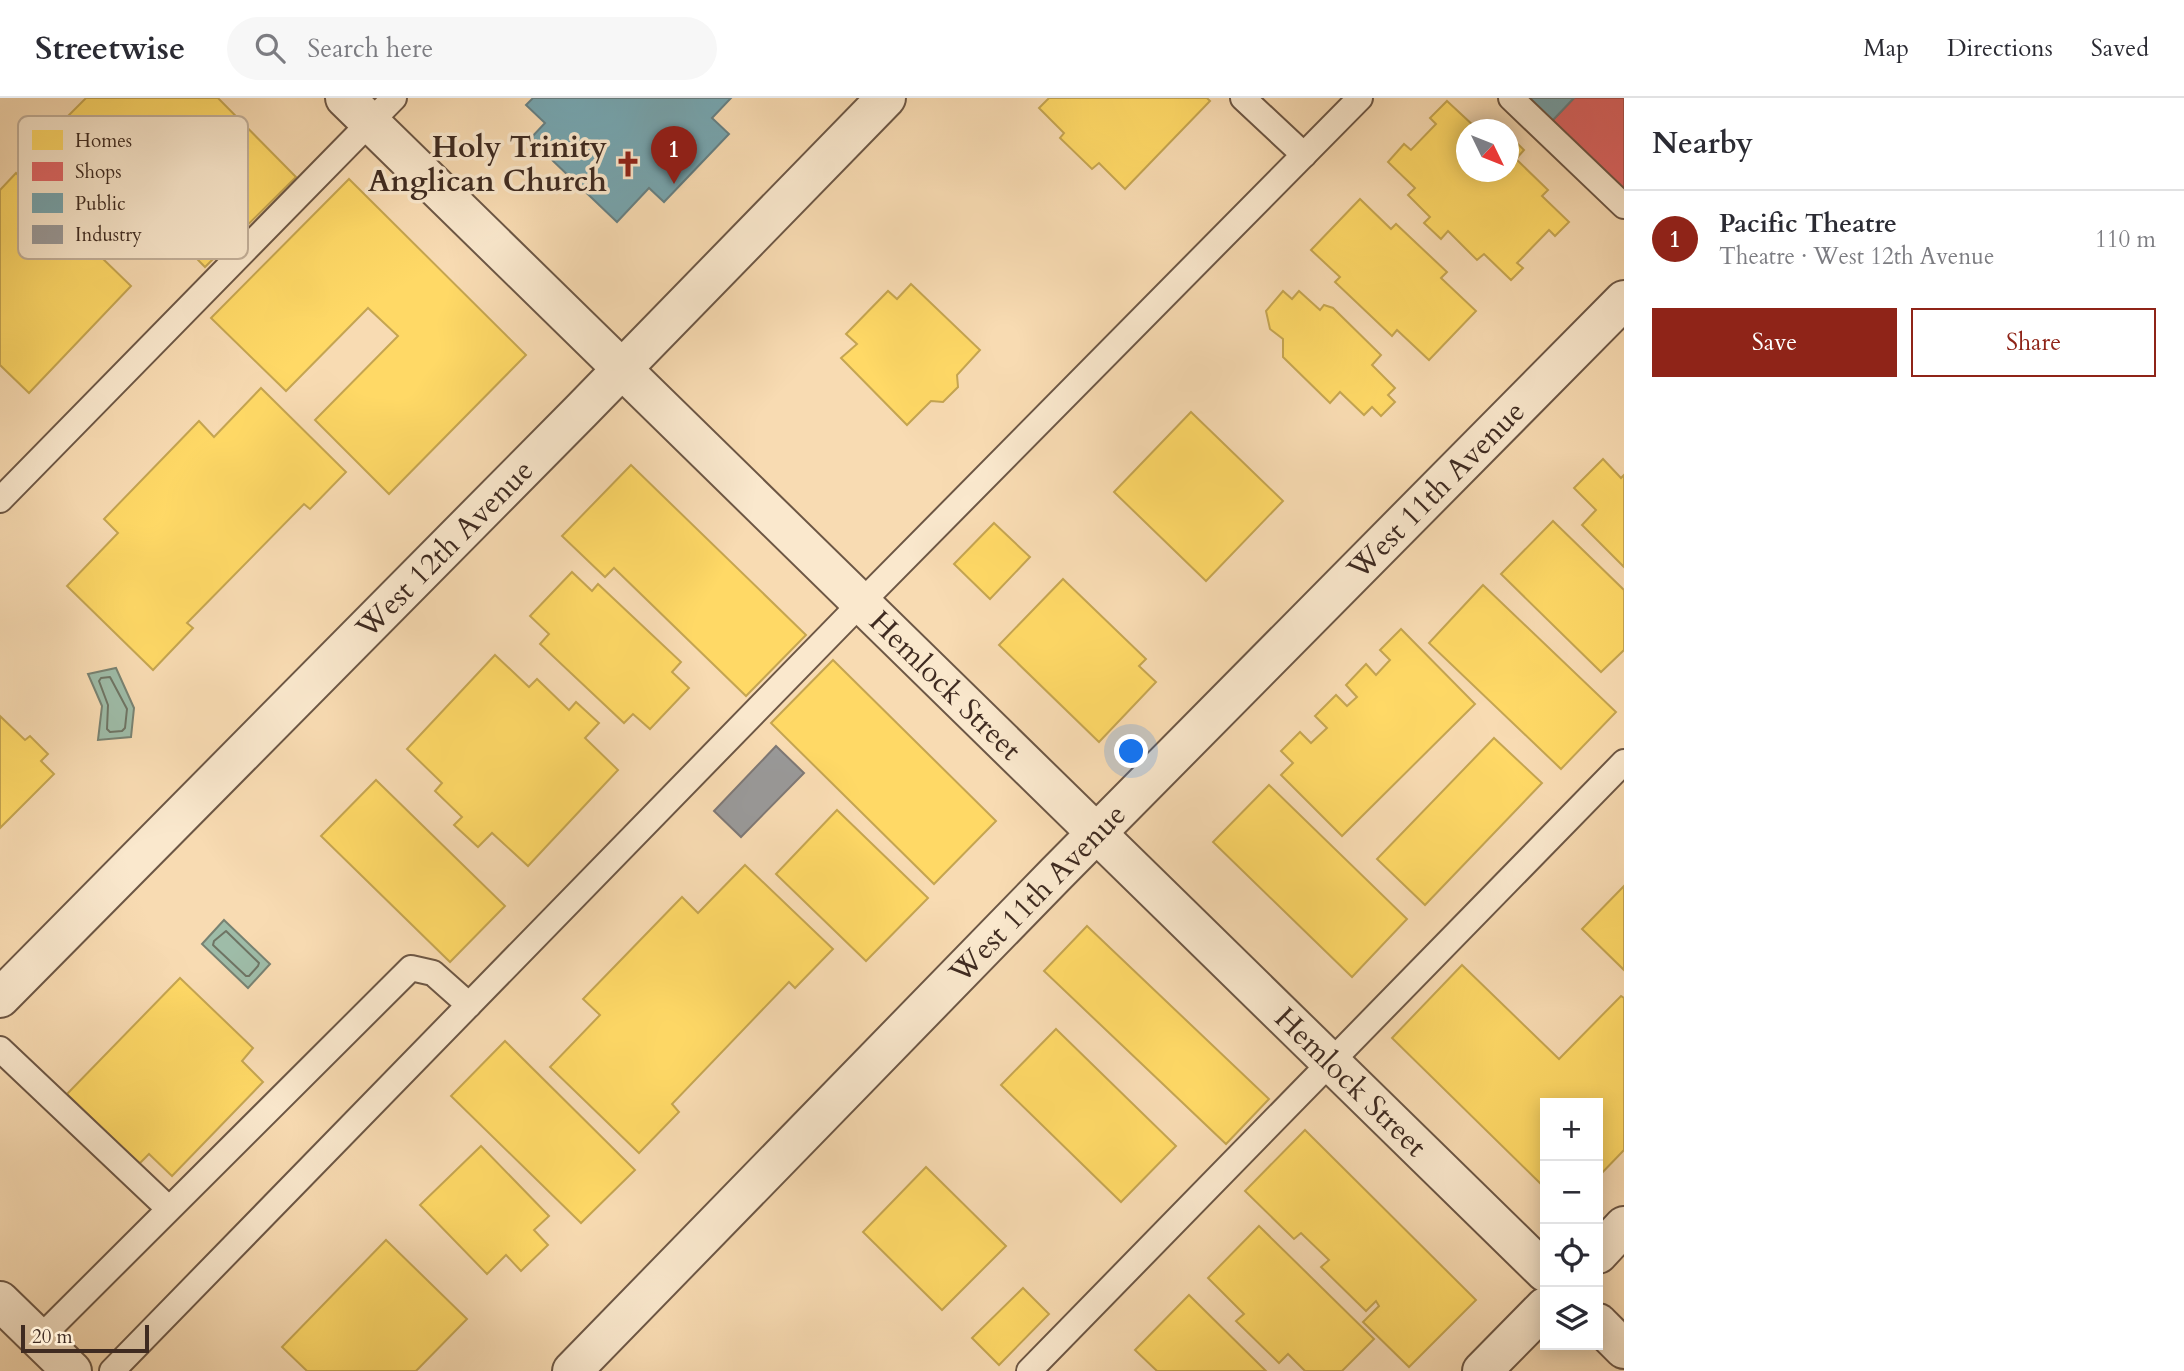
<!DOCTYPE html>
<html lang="en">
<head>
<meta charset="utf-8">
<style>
	:root { --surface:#fff; --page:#f7f7f7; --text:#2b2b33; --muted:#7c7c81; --line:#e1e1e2; --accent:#8f2418 }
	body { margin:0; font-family:Cardo,serif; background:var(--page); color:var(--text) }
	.controls { position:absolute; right:21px; bottom:21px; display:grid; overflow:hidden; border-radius:0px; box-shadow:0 4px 18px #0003 }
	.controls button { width:63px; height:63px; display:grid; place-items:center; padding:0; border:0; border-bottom:2px solid var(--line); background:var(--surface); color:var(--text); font:35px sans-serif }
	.compass { position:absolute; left:1456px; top:21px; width:63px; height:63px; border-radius:50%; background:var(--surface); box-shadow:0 4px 18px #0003; rotate:133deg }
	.scale { position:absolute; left:21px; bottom:18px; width:128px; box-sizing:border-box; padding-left:7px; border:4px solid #3f2b21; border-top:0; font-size:19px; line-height:24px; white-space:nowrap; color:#3f2b21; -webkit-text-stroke:5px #fae8cd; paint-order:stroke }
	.you { position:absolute; left:1132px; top:654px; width:24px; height:24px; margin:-18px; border:5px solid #fff; border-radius:50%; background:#1a73e8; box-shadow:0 0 0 10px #1a73e833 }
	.badge { display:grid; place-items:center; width:46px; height:46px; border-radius:50%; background:var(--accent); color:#fff; font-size:23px; font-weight:700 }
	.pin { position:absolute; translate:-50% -58px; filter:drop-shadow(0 2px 4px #0008) }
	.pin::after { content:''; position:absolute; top:37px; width:24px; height:21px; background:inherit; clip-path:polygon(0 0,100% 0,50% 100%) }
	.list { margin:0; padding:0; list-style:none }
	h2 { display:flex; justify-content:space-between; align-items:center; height:91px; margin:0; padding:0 28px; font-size:30px }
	h2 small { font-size:23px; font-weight:400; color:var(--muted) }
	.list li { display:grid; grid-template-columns:46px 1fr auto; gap:21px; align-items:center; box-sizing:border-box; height:98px; padding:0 28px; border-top:2px solid var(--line) }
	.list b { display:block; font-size:26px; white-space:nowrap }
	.list p { margin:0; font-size:23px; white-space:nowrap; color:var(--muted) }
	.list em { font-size:23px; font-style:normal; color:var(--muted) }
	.actions { display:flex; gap:14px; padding:21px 28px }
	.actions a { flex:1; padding:16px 0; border:2px solid var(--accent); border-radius:0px; text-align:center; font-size:24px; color:var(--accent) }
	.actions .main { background:var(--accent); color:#fff }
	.icon { flex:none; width:38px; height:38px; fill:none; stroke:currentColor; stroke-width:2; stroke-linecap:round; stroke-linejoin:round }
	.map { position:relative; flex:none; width:1624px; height:1273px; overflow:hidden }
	header { display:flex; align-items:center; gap:42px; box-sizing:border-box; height:98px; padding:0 35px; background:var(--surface); border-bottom:2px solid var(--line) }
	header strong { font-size:33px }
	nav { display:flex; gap:38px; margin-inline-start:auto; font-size:24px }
	.search { width:490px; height:63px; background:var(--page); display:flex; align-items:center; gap:18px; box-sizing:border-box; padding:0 24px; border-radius:38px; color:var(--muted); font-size:26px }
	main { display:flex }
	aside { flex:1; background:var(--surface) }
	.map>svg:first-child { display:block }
	.water { fill:#9ebca8; stroke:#788272; stroke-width:2 }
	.homes { fill:#ffd966; stroke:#c5a551; stroke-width:2 }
	.shops { fill:#e06666; stroke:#b05451; stroke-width:2 }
	.public { fill:#76a5af; stroke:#668084; stroke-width:2 }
	.industry { fill:#999; stroke:#7e7875; stroke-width:2 }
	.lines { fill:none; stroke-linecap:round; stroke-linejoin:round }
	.shore { stroke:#6e7464; stroke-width:2 }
	.service-casing { stroke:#6d5745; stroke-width:28 }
	.minor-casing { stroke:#6d5745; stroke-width:42 }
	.tertiary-casing { stroke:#6d5745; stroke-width:42 }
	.service { stroke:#fae8cd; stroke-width:24 }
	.minor { stroke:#fae8cd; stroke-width:38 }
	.tertiary { stroke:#fae8cd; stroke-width:38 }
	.labels { text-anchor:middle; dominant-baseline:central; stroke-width:7; stroke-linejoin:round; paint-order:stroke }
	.poi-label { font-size:30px; font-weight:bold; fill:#3f2b21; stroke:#fae8cd; text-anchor:end }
	.street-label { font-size:30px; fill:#3f2b21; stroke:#fae8cd }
	.key { fill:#fae8cd; stroke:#c2af99; stroke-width:2 }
	.key-label { font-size:19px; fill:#3f2b21 }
</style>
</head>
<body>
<header>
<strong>Streetwise</strong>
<div class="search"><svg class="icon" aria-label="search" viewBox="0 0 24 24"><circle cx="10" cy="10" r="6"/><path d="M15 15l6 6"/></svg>Search here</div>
<nav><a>Map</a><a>Directions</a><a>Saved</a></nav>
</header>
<main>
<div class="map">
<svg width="1624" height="1273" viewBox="0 0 1624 1273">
	<rect width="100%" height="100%" fill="#f8dbb2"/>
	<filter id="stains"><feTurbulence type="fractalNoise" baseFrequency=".00286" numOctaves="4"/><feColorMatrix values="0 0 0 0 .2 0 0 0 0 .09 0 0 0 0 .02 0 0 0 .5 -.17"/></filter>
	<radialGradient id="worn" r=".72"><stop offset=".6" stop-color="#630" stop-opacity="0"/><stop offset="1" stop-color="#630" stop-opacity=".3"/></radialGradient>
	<!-- water -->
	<g class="water">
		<polygon points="116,570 134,610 131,639 98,642 102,608 88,576"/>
		<polygon points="224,822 270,866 248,890 202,846"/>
	</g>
	<!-- homes -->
	<g class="homes">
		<polygon points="86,0 218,0 296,79 205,169 62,24"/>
		<polygon points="1049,0 1207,0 1210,3 1125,91 1099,65 1092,71 1060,40 1064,35 1039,10"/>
		<polygon points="1447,3 1475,29 1480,24 1487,32 1466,32 1466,74 1508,74 1509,37 1524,52 1516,61 1548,92 1542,98 1569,124 1555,138 1549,132 1517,165 1523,170 1511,182 1484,156 1477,162 1448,133 1441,141 1424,125 1430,119 1408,97 1415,90 1388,64 1404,46 1411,52 1436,26 1430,20"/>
		<polygon points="16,75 43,101 52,92 111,149 101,159 131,188 29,295 0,267 0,92"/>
		<polygon points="349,81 526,257 389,396 315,322 398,238 368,210 286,293 211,220"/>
		<polygon points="1360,101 1391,131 1396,126 1447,174 1441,180 1476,213 1429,262 1397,232 1392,238 1335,184 1340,179 1311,152"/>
		<polygon points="911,186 980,252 957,277 958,289 943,304 931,303 907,327 841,260 857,246 846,236 888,193 897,201"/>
		<polygon points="1283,193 1292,201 1299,193 1320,212 1324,207 1333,210 1381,257 1372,267 1395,290 1388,297 1395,304 1381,318 1372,309 1364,317 1340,294 1330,305 1283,259 1283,241 1270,231 1266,213"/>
		<polygon points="261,290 346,374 310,411 304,406 187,525 193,530 153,572 67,488 118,435 104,421 199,323 214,339"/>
		<polygon points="1191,314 1283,403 1206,483 1114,394"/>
		<polygon points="1603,361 1621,380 1624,377 1624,469 1582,427 1596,412 1574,390"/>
		<polygon points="631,367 806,537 746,598 614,470 605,479 562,438"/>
		<polygon points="1553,423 1624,492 1624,552 1601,574 1501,476"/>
		<polygon points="994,425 1030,459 990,501 954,466"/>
		<polygon points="572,474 592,493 598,486 681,564 672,574 689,590 650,631 633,616 624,625 540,546 549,536 530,518"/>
		<polygon points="1063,481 1146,561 1139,568 1156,584 1099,644 999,547"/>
		<polygon points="1483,487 1616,614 1561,671 1429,545"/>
		<polygon points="1401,531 1475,606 1342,738 1281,677 1293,665 1281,653 1300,634 1311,645 1327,630 1315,618 1336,597 1347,608 1357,599 1346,587 1366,566 1376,577 1390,562 1380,552"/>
		<polygon points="495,557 529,589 537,581 569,612 576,604 599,625 585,640 618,672 528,768 492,735 478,749 454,727 462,719 435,693 442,685 407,651"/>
		<polygon points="833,562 996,723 934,786 771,625"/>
		<polygon points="0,618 25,642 30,638 48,656 41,663 54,676 0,730"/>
		<polygon points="1494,640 1542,685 1425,807 1377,761"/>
		<polygon points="376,682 505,808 450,864 321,738"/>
		<polygon points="1269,687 1407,821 1352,879 1213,744"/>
		<polygon points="837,712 928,800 866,863 776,776"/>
		<polygon points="745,767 833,851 795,890 789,884 672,1006 679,1014 639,1055 550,969 600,917 583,901 682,799 698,815"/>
		<polygon points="1624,788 1624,872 1582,831"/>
		<polygon points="1087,828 1269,1001 1226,1046 1044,873"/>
		<polygon points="1462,867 1559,961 1621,898 1624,900 1624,1052 1598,1079 1598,1005 1545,1005 1545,1090 1392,940"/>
		<polygon points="180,880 253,950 242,963 263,984 172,1078 149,1056 139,1066 67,996"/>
		<polygon points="1056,931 1176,1048 1121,1104 1001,987"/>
		<polygon points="505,943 635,1072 581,1125 451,998"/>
		<polygon points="1305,1032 1476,1202 1409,1269 1363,1224 1379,1208 1376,1203 1366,1213 1321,1169 1329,1162 1301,1135 1294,1141 1245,1093"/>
		<polygon points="481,1048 549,1118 534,1132 548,1147 521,1173 506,1157 487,1176 420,1107"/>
		<polygon points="926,1069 1006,1148 942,1212 863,1134"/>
		<polygon points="1259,1128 1374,1241 1342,1273 1305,1273 1288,1256 1279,1265 1236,1223 1244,1216 1208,1180"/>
		<polygon points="386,1142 467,1221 416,1273 307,1273 282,1249"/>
		<polygon points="1023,1190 1049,1216 999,1267 972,1240"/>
		<polygon points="1189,1197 1266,1273 1157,1273 1135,1252"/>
	</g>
	<!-- shops -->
	<polygon class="shops" points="1574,0 1624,0 1624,92 1552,23"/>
	<!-- public -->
	<g class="public">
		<polygon points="533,0 731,0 712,20 729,36 664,104 649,90 617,124 530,41 545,25 526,7"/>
		<polygon points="1529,0 1574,0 1552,23"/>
	</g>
	<!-- industry -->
	<polygon class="industry" points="776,648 804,675 741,739 714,713"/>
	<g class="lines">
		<!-- shore -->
		<g class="shore">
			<polygon points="110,579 127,611 125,630 122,633 110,634 107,631 108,607 99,583 101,580"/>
			<polygon points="226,833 259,865 258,868 249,878 246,878 213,847 214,843"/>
		</g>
		<!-- service casing -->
		<g class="service-casing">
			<g id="service">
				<polyline points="1243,0 1304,57"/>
				<polyline points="1511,0 1624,108"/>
				<polyline points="0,402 394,0"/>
				<polyline points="0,951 168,1110"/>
				<polyline points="39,1241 411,870 433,875 469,907"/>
				<polyline points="112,1273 861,505 1360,0"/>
				<polyline points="1029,1273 1624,664"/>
			</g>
		</g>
		<!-- minor casing -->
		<g class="minor-casing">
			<g id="minor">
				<polyline points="1598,1156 1624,1128"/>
				<polyline points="0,1203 72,1273"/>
				<path id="s1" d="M572,1273L1056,776L1624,202"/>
				<polyline points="1482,1273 1545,1209"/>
			</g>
		</g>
		<!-- tertiary casing -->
		<g class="tertiary-casing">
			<g id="tertiary">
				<path id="s2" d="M345,0L1545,1174"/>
				<path id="s3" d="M0,900L581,313L886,0"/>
				<polyline points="1598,1225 1624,1251"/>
			</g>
		</g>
		<!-- service -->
		<use href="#service" class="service"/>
		<!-- minor -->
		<use href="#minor" class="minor"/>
		<!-- tertiary -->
		<use href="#tertiary" class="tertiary"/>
	</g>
	<!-- icons -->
	<defs>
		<g id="church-bare" transform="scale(2.1)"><path d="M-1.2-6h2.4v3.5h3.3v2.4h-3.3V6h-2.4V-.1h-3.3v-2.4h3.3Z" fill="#8f2418" stroke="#fae8cd" stroke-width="2.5" paint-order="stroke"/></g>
	</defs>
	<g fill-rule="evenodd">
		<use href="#church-bare" x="628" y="66"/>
	</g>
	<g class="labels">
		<!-- poi labels -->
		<g class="poi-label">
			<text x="607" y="49">Holy Trinity<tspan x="607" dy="34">Anglican Church</tspan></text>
		</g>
		<!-- street labels -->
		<g class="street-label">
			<text stroke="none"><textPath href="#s1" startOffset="1234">West 11th Avenue</textPath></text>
			<text stroke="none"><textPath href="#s3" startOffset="632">West 12th Avenue</textPath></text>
			<text stroke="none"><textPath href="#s2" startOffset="840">Hemlock Street</textPath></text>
			<text stroke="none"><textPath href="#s1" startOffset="667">West 11th Avenue</textPath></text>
			<text stroke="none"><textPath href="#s2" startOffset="1407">Hemlock Street</textPath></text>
		</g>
	</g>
	<!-- legend -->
	<rect x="18" y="18" width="230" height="143" rx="10" class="key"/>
	<rect x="32" y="32" width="31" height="20" fill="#ffd966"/>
	<rect x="32" y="64" width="31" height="19" fill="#e06666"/>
	<rect x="32" y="95" width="31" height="20" fill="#76a5af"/>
	<rect x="32" y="127" width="31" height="19" fill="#999"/>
	<g class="key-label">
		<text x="75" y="49">Homes</text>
		<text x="75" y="80">Shops</text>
		<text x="75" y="112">Public</text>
		<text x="75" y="143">Industry</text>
	</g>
	<rect width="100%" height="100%" filter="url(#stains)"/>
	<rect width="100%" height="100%" fill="url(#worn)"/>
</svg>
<div class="controls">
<button>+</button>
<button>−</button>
<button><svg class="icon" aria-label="locate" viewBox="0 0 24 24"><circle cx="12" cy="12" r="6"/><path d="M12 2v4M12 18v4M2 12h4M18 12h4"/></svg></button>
<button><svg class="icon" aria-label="layers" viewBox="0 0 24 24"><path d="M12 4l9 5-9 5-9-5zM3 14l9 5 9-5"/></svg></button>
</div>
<svg class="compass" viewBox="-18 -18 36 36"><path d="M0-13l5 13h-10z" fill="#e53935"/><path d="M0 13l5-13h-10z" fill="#7c7c81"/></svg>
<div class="scale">20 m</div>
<div class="you"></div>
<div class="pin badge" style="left:674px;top:86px">1</div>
</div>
<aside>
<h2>Nearby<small></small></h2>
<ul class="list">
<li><span class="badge">1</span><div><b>Pacific Theatre</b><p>Theatre · West 12th Avenue</p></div><em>110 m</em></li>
</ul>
<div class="actions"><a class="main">Save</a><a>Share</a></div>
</aside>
</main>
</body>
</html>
